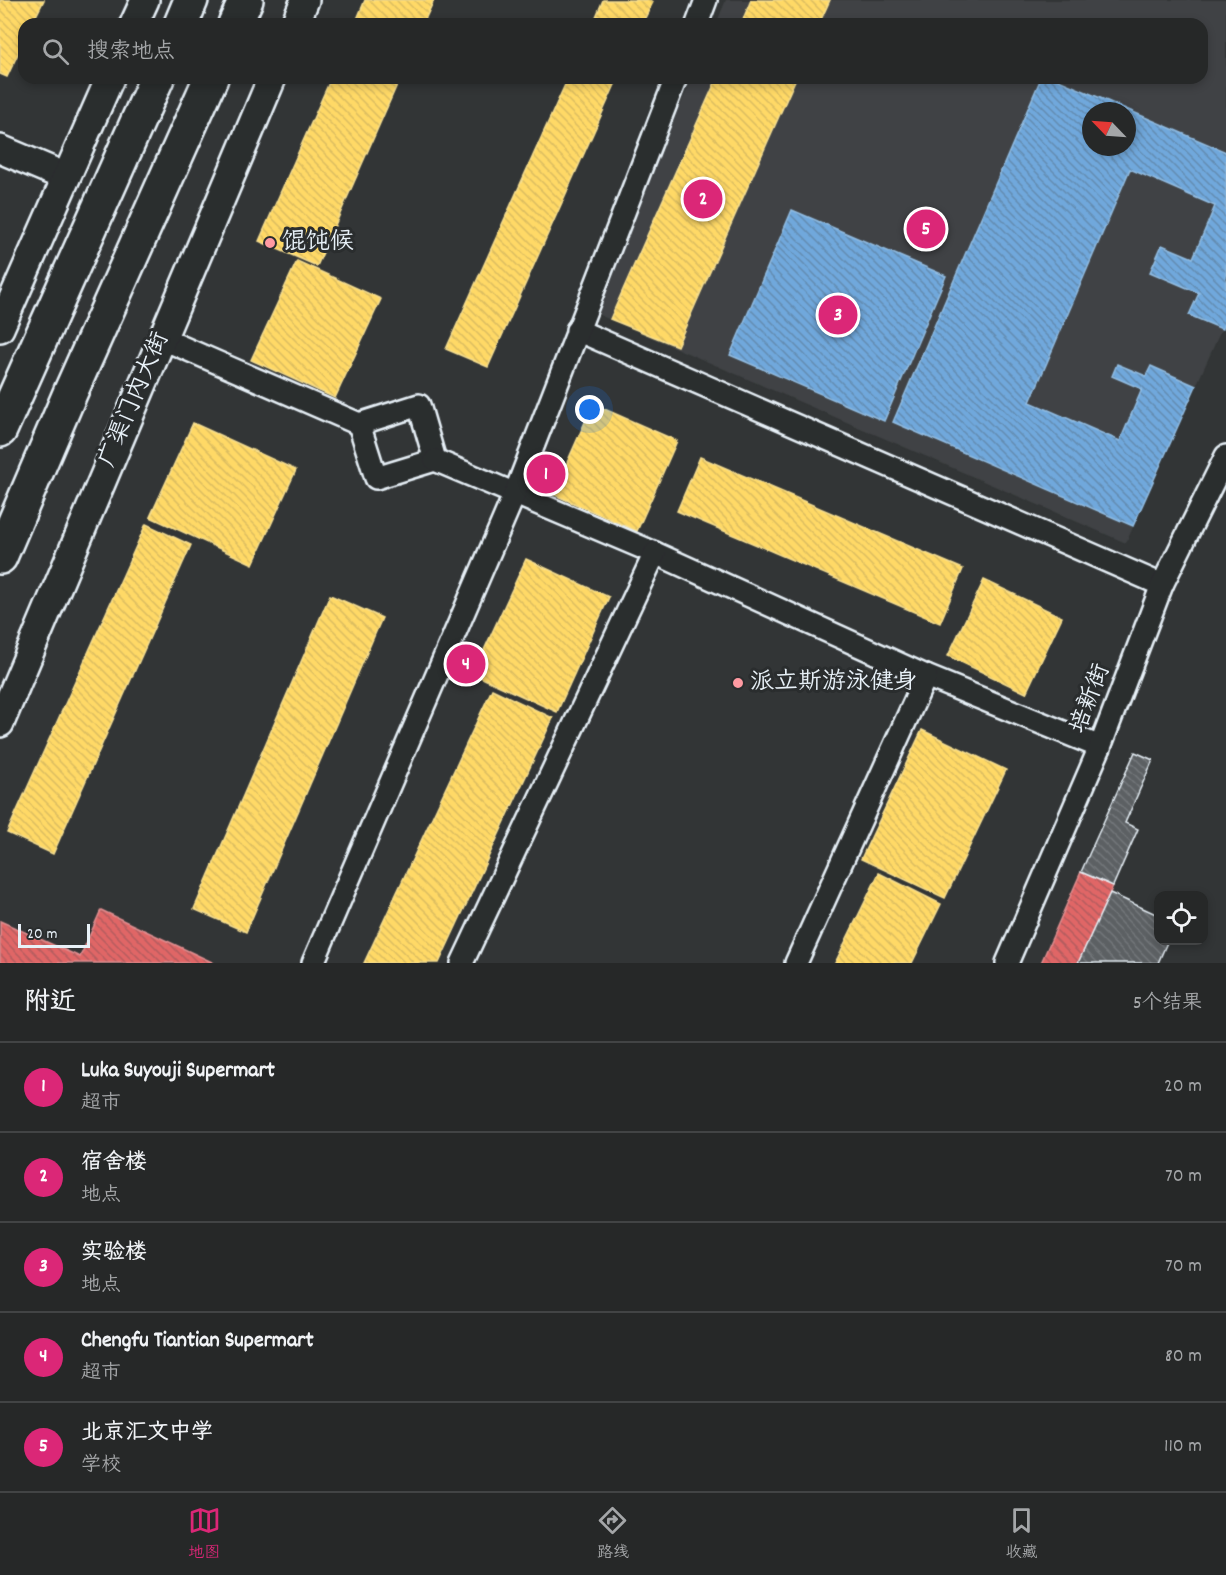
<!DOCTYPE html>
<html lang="zh">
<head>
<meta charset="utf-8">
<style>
	:root { --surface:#262828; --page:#2e3030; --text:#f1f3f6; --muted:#a4a6a8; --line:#424445; --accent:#db2777 }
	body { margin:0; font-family:Dekko,"LXGW WenKai TC",sans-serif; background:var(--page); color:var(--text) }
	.controls { position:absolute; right:18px; bottom:18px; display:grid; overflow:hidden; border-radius:12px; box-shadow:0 3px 9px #0003 }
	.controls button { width:54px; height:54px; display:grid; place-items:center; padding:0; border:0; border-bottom:2px solid var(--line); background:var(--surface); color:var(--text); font:30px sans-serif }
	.compass { position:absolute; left:1082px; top:102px; width:54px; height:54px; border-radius:50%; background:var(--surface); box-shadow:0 3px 9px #0003; rotate:295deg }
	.scale { position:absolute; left:18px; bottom:15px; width:72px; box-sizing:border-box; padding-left:6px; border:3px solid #e8f1f8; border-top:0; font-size:16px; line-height:21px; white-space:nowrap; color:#e8f1f8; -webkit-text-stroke:4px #2a2d2e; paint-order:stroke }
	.you { position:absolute; left:590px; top:410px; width:21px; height:21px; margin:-15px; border:4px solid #fff; border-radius:50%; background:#1a73e8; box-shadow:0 0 0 9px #1a73e833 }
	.badge { display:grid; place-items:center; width:39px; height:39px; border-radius:50%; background:var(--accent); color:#fff; font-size:20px; font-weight:700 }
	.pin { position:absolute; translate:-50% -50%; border:3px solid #fff; box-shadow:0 2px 6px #0006 }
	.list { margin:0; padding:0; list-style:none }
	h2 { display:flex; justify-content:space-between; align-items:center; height:78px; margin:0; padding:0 24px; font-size:26px }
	h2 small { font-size:20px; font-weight:400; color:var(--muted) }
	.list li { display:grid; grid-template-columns:39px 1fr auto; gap:18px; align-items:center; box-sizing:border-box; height:90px; padding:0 24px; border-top:2px solid var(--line) }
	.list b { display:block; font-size:22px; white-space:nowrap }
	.list p { margin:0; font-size:20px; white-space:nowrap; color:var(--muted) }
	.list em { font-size:20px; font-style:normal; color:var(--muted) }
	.icon { flex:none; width:33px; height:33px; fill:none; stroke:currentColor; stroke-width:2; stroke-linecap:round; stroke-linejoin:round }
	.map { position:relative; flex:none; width:1226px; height:963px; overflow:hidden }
	.search { position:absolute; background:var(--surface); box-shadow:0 3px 9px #0003; left:18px; right:18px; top:18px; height:66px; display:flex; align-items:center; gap:15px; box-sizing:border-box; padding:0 21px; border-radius:18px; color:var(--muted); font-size:22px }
	.sheet { height:528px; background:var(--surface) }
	nav { display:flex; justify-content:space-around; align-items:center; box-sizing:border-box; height:84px; border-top:2px solid var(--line); background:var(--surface); font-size:16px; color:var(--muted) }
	nav a { display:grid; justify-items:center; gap:3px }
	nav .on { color:var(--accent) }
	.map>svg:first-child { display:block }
	.built { fill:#3f4244; fill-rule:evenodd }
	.homes { fill:url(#homes-back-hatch); stroke:#f8e092; stroke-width:1.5 }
	.shops { fill:url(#shops-back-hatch); stroke:#e29092; stroke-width:1.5 }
	.schools { fill:url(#schools-back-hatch); stroke:#93bee4; stroke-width:1.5; fill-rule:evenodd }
	.building { fill:url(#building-back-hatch); stroke:#e8f1f8; stroke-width:1.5 }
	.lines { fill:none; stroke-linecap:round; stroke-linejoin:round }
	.minor-casing { stroke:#e8f1f8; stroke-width:26 }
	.tertiary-casing { stroke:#e8f1f8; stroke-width:32 }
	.primary-casing { stroke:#e8f1f8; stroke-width:38 }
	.minor { stroke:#2a2d2e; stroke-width:21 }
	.tertiary { stroke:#2a2d2e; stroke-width:27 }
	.primary { stroke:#2a2d2e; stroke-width:33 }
	.poi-dot { fill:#ff9aa2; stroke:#2a2d2e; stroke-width:2 }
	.labels { text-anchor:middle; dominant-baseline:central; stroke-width:6; stroke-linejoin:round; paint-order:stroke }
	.poi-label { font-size:24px; fill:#e8f1f8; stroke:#2a2d2e; text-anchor:start }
	.street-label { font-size:24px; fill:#e8f1f8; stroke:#2a2d2e }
</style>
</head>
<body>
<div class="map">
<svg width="1226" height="963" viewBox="0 0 1226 963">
	<defs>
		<pattern id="homes-back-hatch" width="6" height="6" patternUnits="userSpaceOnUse" patternTransform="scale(1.5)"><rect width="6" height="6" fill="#ffd966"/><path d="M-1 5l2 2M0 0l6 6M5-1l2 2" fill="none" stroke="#dabc60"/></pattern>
		<pattern id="shops-back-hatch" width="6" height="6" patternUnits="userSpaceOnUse" patternTransform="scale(1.5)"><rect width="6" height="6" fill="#e06666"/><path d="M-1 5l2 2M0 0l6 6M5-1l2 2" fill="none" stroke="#b25d5e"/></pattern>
		<pattern id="schools-back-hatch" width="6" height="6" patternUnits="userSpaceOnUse" patternTransform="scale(1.5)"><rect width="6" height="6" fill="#6fa8dc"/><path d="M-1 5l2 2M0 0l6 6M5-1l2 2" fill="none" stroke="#638bb0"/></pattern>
		<pattern id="building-back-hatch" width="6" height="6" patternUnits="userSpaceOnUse" patternTransform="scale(1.5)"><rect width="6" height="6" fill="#5c6063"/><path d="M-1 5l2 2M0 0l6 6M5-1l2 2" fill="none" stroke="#73777a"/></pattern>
	</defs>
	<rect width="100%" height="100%" fill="#323536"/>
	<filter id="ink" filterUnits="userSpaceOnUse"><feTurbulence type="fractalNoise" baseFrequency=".0167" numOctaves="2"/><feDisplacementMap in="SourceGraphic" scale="12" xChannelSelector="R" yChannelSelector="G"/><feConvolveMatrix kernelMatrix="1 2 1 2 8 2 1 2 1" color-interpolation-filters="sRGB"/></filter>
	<g filter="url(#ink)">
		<!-- built -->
		<path class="built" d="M726,0H1226V319L1126,543L590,311L692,78H1202V24H716ZM1091,111H1127V147H1091Z"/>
		<!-- homes -->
		<g class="homes">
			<polygon points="0,0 44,0 32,24 24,24 24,41 7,77 0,74"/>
			<polygon points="365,0 434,0 423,24 355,24"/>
			<polygon points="603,0 649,0 653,2 642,24 593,24"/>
			<polygon points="751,0 830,0 819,24 741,24"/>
			<polygon points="331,78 400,78 317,266 259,241"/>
			<polygon points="568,78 618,78 488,367 446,349"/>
			<polygon points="717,78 796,78 677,346 610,319"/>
			<polygon points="297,261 381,299 335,398 251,360"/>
			<polygon points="593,404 677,441 637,531 553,494"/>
			<polygon points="193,423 296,470 253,564 150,517"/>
			<polygon points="700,457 963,569 940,623 677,511"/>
			<polygon points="146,524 191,545 53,854 7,833"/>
			<polygon points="526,559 609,597 557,712 473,674"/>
			<polygon points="984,580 1062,617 1026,693 948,656"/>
			<polygon points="330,595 382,618 246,932 194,909"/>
			<polygon points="492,689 553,718 439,963 364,963"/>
			<polygon points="922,730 1006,770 945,898 861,859"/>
			<polygon points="879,873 941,904 912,963 835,963"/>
		</g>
		<!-- shops -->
		<g class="shops">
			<polygon points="1081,872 1113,886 1078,963 1041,963"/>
			<polygon points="101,910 214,963 0,963 0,921 80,957"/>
		</g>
		<!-- schools -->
		<g class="schools">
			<path d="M1041,78H1054L1226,152V319L1222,329L1189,315L1199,293L1150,272L1162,245L1193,258L1215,206L1130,169L1030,402L1120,441L1142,389L1112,376L1117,364L1146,376L1151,366L1196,386L1133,526L893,422ZM1091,111H1127V147H1091Z"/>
			<polygon points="792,210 946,276 884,421 730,355"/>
		</g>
		<!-- building -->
		<g class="building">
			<polygon points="1135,752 1153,760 1125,823 1138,829 1113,886 1081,872"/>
			<polygon points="1110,893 1158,915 1158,940 1168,940 1158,963 1078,963"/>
		</g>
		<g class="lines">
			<!-- minor casing -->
			<g class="minor-casing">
				<g id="minor">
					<polyline points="697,24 706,0"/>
					<polyline points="577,330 1162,585"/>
					<polyline points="161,338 359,424"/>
					<polygon points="419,405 435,460 376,478 359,424"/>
					<polyline points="435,460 655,553 926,676 1100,747"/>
					<polyline points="313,963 515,493 676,78"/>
					<polyline points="462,963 655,553"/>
					<polyline points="796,963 926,676"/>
					<polyline points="1007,963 1100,747 1162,585 1226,456"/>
				</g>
			</g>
			<!-- tertiary casing -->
			<g class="tertiary-casing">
				<g id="tertiary">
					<polyline points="134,24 145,0"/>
					<polyline points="295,24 305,0"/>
					<polyline points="0,149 66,177"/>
					<polyline points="0,328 110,78"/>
					<polyline points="0,723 272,78"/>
				</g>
			</g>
			<!-- primary casing -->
			<g class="primary-casing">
				<g id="primary">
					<polyline points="181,24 191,0"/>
					<polyline points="235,24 246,0"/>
					<polyline points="0,430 157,78"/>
					<polyline points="0,557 71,391 211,78"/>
				</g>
			</g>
			<!-- minor -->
			<use href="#minor" class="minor"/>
			<!-- tertiary -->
			<use href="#tertiary" class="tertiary"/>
			<!-- primary -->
			<use href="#primary" class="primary"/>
		</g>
	</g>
	<!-- markers -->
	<g class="poi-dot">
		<circle cx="270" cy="243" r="6"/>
		<circle cx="738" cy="683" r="6"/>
	</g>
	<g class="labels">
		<!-- poi labels -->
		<g class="poi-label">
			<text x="282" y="243">馄饨候</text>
			<text x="750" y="683">派立斯游泳健身</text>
		</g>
		<!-- street labels -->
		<g class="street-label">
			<text transform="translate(135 400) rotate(-67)">广渠门内大街</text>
			<text transform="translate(1091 699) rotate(-69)">培新街</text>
		</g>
	</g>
</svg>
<div class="controls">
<button><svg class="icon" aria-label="locate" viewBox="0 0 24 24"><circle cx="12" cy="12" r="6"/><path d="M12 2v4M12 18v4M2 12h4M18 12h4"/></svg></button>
</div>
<svg class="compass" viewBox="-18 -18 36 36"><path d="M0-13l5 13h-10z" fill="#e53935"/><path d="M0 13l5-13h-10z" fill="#a4a6a8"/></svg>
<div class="scale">20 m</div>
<div class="you"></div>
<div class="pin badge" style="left:546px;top:474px">1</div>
<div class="pin badge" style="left:703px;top:199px">2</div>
<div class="pin badge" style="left:838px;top:315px">3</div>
<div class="pin badge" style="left:466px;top:664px">4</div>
<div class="pin badge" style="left:926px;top:229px">5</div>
<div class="search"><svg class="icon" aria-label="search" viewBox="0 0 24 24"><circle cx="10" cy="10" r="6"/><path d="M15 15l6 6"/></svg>搜索地点</div>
</div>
<section class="sheet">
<h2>附近<small>5个结果</small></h2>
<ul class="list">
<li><span class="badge">1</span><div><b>Luka Suyouji Supermart</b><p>超市</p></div><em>20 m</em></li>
<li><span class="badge">2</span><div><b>宿舍楼</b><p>地点</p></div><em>70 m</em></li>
<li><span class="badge">3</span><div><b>实验楼</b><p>地点</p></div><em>70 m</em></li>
<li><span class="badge">4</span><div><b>Chengfu Tiantian Supermart</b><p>超市</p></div><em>80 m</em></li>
<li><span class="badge">5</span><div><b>北京汇文中学</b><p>学校</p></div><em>110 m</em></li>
</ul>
</section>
<nav>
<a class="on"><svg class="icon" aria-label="map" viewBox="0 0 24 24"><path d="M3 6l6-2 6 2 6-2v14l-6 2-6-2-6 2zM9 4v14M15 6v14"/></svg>地图</a>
<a><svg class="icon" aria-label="directions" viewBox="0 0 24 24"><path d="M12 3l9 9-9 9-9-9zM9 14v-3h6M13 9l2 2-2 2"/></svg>路线</a>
<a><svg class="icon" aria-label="saved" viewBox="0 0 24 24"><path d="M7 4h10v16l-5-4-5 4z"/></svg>收藏</a>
</nav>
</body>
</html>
